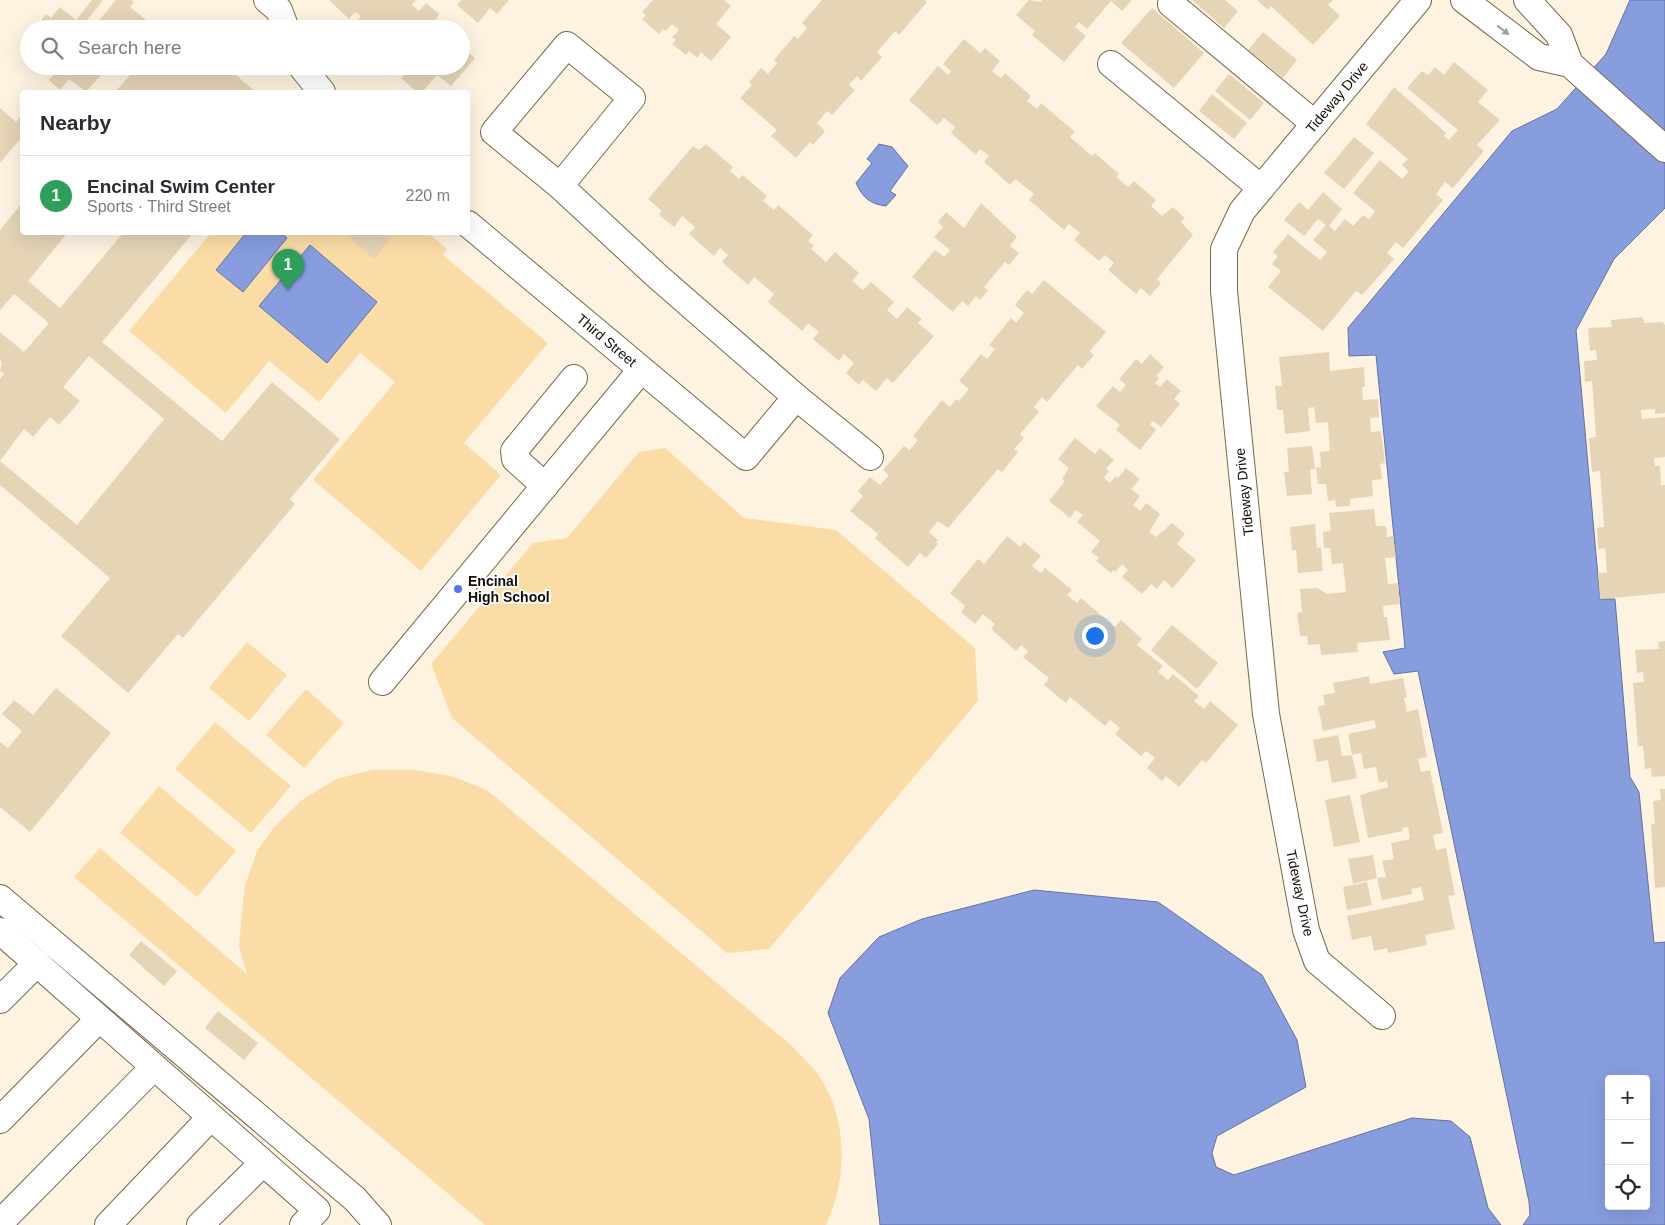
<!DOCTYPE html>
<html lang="en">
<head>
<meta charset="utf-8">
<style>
	:root { --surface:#fff; --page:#f7f7f7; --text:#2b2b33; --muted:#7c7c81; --line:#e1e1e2; --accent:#b45309 }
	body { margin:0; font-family:Helvetica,sans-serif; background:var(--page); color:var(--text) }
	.controls { position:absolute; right:15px; bottom:15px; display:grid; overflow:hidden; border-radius:5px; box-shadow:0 5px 20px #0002 }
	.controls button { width:45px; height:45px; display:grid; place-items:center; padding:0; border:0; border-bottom:1px solid var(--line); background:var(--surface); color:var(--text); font:25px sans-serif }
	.you { position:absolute; left:1094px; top:635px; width:18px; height:18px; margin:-12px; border:4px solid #fff; border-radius:50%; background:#1a73e8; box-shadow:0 0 0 8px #1a73e833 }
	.badge { display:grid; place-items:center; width:32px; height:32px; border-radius:50%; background:var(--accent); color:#fff; font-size:16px; font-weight:700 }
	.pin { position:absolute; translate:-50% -41px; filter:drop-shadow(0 1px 2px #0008) }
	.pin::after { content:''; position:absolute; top:26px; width:18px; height:15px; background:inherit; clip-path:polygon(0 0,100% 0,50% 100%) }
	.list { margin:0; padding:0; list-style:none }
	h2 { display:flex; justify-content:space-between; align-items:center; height:65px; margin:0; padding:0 20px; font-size:21px }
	h2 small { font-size:16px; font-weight:400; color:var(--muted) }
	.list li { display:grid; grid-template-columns:32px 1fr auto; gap:15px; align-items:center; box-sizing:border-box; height:80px; padding:0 20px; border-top:1px solid var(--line) }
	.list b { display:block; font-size:19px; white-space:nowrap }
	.list p { margin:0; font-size:16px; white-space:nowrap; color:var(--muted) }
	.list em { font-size:16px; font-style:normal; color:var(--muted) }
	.icon { flex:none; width:28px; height:28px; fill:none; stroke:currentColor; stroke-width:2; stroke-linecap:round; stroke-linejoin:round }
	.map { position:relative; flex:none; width:1665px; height:1225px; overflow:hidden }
	.search { position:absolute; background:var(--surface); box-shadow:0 5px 20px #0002; left:20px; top:20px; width:450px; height:55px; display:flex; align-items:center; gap:12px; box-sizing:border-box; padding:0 18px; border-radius:28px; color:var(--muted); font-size:19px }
	.panel { position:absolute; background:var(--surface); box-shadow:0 5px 20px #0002; left:20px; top:90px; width:450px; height:145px; border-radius:5px }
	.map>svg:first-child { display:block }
	.green { fill:#fbdca7 }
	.water { fill:#879dde; stroke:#64729d; fill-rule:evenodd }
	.building { fill:#e5d4b6; fill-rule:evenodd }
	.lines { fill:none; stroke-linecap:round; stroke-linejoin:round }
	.minor-casing { stroke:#78684d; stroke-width:28 }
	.minor { stroke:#fff; stroke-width:26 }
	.oneway { fill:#a09e9b }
	.poi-dot { fill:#5774ea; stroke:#fff; stroke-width:2 }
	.labels { text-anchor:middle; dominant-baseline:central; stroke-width:4; stroke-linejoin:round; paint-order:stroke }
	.street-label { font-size:14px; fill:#120c04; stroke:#fff }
	.poi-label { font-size:14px; font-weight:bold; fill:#120c04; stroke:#fff; text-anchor:start }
</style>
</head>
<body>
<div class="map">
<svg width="1665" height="1225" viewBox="0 0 1665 1225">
	<rect width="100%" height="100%" fill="#fef3e1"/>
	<!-- green -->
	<g class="green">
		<polygon points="427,232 447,249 443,255 548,343 464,443 501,475 421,571 313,480 395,382 360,353 319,402 269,361 226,413 129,331 211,233"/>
		<polygon points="665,448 744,518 836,530 975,648 978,701 769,949 727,953 452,718 431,664 533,543 567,538 639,452"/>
		<polygon points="247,642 287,675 249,721 209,688"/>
		<polygon points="306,689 344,723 304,768 266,735"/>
		<polygon points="215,722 291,786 251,833 175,769"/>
		<path d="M372,770H414L451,776L487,790L792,1046C800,1055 810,1064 818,1074C848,1117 848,1179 826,1225H485L74,877L100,848L247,974L239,947L242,911L245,886L257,851L274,827L302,800L336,779Z"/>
		<polygon points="159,786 236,851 197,897 120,833"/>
	</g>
	<!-- water -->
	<g class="water">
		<path d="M1630,0H1665V208L1614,259L1576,330L1600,599H1615L1630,777L1639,792L1654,943L1665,942V1225H1523L1530,1215L1529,1202L1418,671L1394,674L1383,652L1405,648L1376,355L1349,356L1348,328L1512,131L1557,109L1606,54ZM1609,1079H1646V1206H1609Z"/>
		<path d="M879,144L892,147L908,166L890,191L896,195L886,206C870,204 863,198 856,183L872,163L867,159Z"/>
		<polygon points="246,233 281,233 287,238 243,292 216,270"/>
		<polygon points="310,245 377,302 327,363 259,306"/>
		<polygon points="1034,890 1158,902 1262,975 1297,1040 1306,1087 1217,1136 1212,1153 1216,1167 1234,1175 1412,1118 1451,1121 1470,1137 1488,1208 1501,1225 880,1225 869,1119 828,1013 840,978 879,937 922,919"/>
	</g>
	<!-- building -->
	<g class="building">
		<polygon points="92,0 103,0 80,29 36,27 46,14 51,18 60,7 76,20"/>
		<polygon points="116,0 132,0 134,2 130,7 151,24 147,29 92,29"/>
		<polygon points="329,0 416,0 412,5 419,11 426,3 439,14 430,29 356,29 358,26 355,24 361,16 355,12 349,19"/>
		<polygon points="461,0 509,0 497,14 490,8 478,23 457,5"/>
		<polygon points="653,0 724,0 731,6 716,24 731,37 711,61 701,52 697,58 689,51 686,55 672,44 676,40 672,37 679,30 672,24 666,31 663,29 659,34 642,19 646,15 642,12"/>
		<polygon points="822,0 925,0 927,2 899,35 895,31 877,52 882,57 861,81 857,76 849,85 855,90 832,115 827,111 817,123 825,131 813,145 810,142 796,158 771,136 777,130 740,98 752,85 749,82 761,68 768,74 777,63 774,60 794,36 798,39 807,28 802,23"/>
		<polygon points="1029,0 1040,2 1042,0 1132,0 1122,11 1111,1 1087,29 1079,22 1075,27 1086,36 1064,62 1032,35 1035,31 1016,15"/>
		<polygon points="1192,0 1225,0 1238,11 1224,28"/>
		<polygon points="1257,0 1333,0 1328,5 1340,16 1313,45 1271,6 1268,10"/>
		<polygon points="1152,8 1204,53 1174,88 1121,43"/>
		<polygon points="1263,32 1297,60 1283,78 1248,50"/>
		<polygon points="964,39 980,53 985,48 1000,61 992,71 1001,78 1005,73 1031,96 1027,101 1037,109 1041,103 1075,132 1070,137 1092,156 1095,153 1119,174 1116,177 1128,187 1134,181 1156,200 1151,206 1162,216 1173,207 1185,218 1181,222 1193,235 1157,279 1161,283 1150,296 1141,288 1136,294 1108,270 1114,263 1105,255 1099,261 1074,240 1080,233 1069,224 1064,230 1029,200 1034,194 1015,179 1010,185 984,162 989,156 980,149 976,155 951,133 955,127 944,118 937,125 909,100 938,66 948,75 951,71 943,64"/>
		<polygon points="461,47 475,58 451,86 437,75 422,92 417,92 401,78 407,70 403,66 461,66"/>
		<polygon points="1454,62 1488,90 1478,102 1500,120 1477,145 1484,151 1453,188 1445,182 1436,194 1443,200 1403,248 1396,242 1387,253 1394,259 1362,295 1356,291 1323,331 1268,287 1281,271 1272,264 1278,256 1273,252 1288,234 1320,260 1327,252 1313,240 1326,225 1318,219 1304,236 1284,220 1299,202 1308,210 1323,192 1342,209 1329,226 1335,231 1345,219 1353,226 1363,215 1369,219 1375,211 1353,193 1380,160 1402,179 1409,171 1402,165 1408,159 1366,124 1394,87 1446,133 1444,136 1449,140 1458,130 1407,88 1422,71 1428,75 1435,67 1444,75"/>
		<polygon points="61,66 115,66 110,72 106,69 86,92 69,79 60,90 49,80"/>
		<polygon points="138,66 225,66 256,92 115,92"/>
		<polygon points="379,66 399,66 391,76"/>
		<polygon points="1229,74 1264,103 1250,120 1215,91"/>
		<polygon points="1212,94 1247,123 1234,139 1199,111"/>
		<polygon points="0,108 16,122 22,114 22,137 0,163"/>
		<polygon points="1354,137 1374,153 1344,189 1324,173"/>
		<polygon points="706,144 733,167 730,171 739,179 743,175 767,196 763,201 774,210 778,205 813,235 808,241 814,246 811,249 826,262 835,252 859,273 852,281 863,290 871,282 894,302 887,310 897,319 907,307 922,319 918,323 934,336 893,383 887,378 876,391 863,380 859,385 846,373 854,363 844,354 839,361 813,339 819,332 808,323 802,331 768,302 774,294 754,277 748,285 722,262 728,255 720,248 714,256 689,234 695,227 682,216 674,227 659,215 662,211 648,199 693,146 699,150"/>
		<path d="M22,203V232H68L28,281L60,308L124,232H194L102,342L222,441L272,382L340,439L290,499L295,504L183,638L178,634L128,693L61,636L110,578L0,485V379L4,374L0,371L2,362L0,360V332L24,352L49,323L14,294L0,310V230ZM89,356L164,419L77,525L0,461L24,429L33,437L50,417L59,425L80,401L63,387Z"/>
		<polygon points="981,203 1017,237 1010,246 1019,253 1009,265 1005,262 984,287 988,290 980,300 976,296 968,306 962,301 953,312 912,277 935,250 944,257 950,250 934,237 943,227 938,222 946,212 964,228"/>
		<polygon points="343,232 392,232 394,234 374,259"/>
		<polygon points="1044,280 1106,332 1090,351 1094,355 1082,369 1078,365 1047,402 1042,397 1034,407 1039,412 1020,434 1024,438 1014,449 1018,452 1002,472 998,469 948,528 938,521 929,532 938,540 936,542 938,544 926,558 920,553 908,567 875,538 878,534 850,511 863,496 858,491 870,477 880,485 889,475 883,470 904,446 910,450 918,440 913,436 942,400 950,407 956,399 959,401 969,389 959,381 981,354 987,359 995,349 989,345 1011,318 1016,323 1024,313 1015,305 1027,290 1032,294"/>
		<polygon points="1643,317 1644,323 1662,322 1665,325 1665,413 1655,414 1655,409 1641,410 1642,419 1665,417 1665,457 1654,458 1655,466 1660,466 1661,485 1665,485 1665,593 1600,599 1598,573 1607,573 1605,548 1598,549 1597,528 1604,527 1600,471 1592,472 1589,438 1596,437 1592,381 1585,382 1584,361 1597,360 1596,350 1590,351 1588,328 1612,327 1611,320"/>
		<polygon points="1329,352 1330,371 1364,367 1365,387 1362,387 1363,400 1378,399 1379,417 1370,418 1371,432 1381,431 1385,463 1380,464 1382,479 1372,480 1373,496 1350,499 1350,506 1336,507 1335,500 1328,501 1326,484 1318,484 1316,468 1321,467 1320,452 1330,451 1328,422 1316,423 1314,407 1308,408 1310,431 1285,434 1283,410 1277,410 1275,386 1282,386 1279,357"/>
		<polygon points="1150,354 1164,367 1156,376 1159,378 1155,383 1160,387 1167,379 1181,391 1174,399 1180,404 1161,427 1153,421 1150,424 1156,430 1140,450 1116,430 1120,425 1096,406 1113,386 1120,392 1126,385 1119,379 1136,359 1142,364"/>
		<polygon points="1075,438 1095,454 1100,448 1114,460 1106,469 1109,471 1104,478 1110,483 1116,476 1118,478 1126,468 1140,479 1131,489 1140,496 1133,505 1140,511 1146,503 1160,514 1149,532 1156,537 1172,523 1185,534 1177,544 1196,560 1173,588 1164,580 1157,589 1151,584 1142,594 1122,577 1128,570 1122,564 1115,572 1113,570 1111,573 1096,561 1099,558 1091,552 1100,541 1077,522 1083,515 1076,510 1070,518 1049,501 1065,481 1062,479 1069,468 1058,459"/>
		<polygon points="1312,446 1315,469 1310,469 1312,494 1287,496 1284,472 1289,472 1287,448"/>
		<polygon points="1374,509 1376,526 1386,526 1387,537 1393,536 1396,557 1385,558 1388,584 1398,583 1400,604 1383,606 1384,617 1387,617 1390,640 1357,643 1358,652 1321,655 1320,644 1308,645 1307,636 1300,636 1297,613 1302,612 1300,589 1317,588 1327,594 1346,592 1343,563 1332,564 1330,548 1324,548 1323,532 1331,531 1329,513"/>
		<polygon points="1315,524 1317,548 1321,547 1323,571 1298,573 1296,550 1292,550 1290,527"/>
		<polygon points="1007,536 1020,547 1024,542 1041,556 1032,566 1041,573 1045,568 1072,590 1067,595 1077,603 1081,598 1115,627 1121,620 1142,639 1137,645 1163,666 1158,672 1168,680 1173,674 1199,696 1194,701 1204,709 1210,701 1238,725 1206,763 1202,760 1179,787 1166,776 1162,781 1147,768 1155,758 1146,751 1141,756 1115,734 1120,728 1110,720 1105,726 1070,697 1066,703 1044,685 1049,678 1023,657 1028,651 1021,645 1016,651 991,629 995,624 983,614 975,624 961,612 965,606 950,593 978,559 984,564"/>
		<polygon points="1172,625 1218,663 1197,689 1151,650"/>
		<polygon points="1665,641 1665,776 1652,777 1651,768 1645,769 1643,746 1638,746 1633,683 1644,682 1643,672 1637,673 1635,650 1659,649 1658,642"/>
		<polygon points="1369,676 1370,684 1403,678 1407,697 1404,698 1407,712 1418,709 1427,757 1418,759 1421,772 1430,770 1443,833 1433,835 1436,850 1446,848 1455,895 1448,896 1455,929 1425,935 1427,945 1388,953 1387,948 1374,951 1371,936 1352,940 1347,916 1424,900 1421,887 1411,889 1412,894 1382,900 1377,878 1353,884 1348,859 1373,855 1377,878 1386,877 1382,861 1394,859 1391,843 1410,839 1408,827 1402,828 1403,831 1368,838 1360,795 1388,787 1387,781 1379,783 1376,767 1364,769 1361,753 1352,755 1357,778 1332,783 1328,760 1317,762 1313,740 1338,735 1342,756 1352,755 1348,734 1376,728 1374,720 1323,731 1318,706 1325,705 1323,695 1335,693 1333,683"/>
		<polygon points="56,688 111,733 30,832 0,807 0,742 8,748 22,731 2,714 14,700 33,715"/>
		<polygon points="1660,789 1665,789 1665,887 1655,888 1651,824 1655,824 1653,801 1661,800"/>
		<polygon points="1350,795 1360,842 1334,847 1325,800"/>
		<polygon points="1367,882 1372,905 1347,910 1343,887"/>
		<polygon points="141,941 177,971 164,986 129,955"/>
		<polygon points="218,1011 258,1043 244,1060 205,1028"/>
	</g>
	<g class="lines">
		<!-- minor casing -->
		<g class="minor-casing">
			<g id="minor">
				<polyline points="267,0 279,10 286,29"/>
				<polyline points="1464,0 1539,57 1570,64"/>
				<polyline points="1527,0 1559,35 1570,64 1665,149"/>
				<polyline points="1171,4 1315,124"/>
				<polygon points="567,45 632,98 560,186 494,132"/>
				<polyline points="1111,64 1261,188"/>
				<polyline points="301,66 322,92"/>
				<path id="s1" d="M468,224L746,457L796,397L657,276L560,186"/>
				<polyline points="796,397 870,457"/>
				<polyline points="545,486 515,459 514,451 574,378"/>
				<polyline points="382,682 641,370"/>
				<polyline points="0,898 355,1199 378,1225"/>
				<polyline points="0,931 317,1210 303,1225"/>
				<polyline points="0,1000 37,963"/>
				<path id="s2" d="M1382,1016L1317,961L1306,930L1266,714L1224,291V249L1242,211L1418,0"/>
				<polyline points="0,1120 99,1019"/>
				<polyline points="0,1223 154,1067"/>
				<polyline points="108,1225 211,1117"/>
				<polyline points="200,1225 263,1163"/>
			</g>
		</g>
		<!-- minor -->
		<use href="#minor" class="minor"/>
	</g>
	<!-- one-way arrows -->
	<defs><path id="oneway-solid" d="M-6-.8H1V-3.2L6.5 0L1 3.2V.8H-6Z" transform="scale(1.25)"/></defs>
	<use class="oneway" href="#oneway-solid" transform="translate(1503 30) rotate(37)"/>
	<!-- markers -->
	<circle class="poi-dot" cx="458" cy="589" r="5"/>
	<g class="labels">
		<!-- street labels -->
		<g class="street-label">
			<text stroke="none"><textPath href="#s2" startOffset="995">Tideway Drive</textPath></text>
			<text stroke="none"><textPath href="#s1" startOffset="181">Third Street</textPath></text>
			<text transform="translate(1244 492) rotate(-96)">Tideway Drive</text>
			<text transform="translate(1300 893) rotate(78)">Tideway Drive</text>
		</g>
		<!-- poi labels -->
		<g class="poi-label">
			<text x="468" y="581">Encinal<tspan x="468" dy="16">High School</tspan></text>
		</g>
	</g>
</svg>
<div class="controls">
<button>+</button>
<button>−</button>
<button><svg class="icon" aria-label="locate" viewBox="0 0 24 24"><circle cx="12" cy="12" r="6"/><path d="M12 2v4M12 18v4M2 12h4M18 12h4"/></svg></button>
</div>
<div class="you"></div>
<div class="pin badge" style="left:288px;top:290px;background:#2e9e5b">1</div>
<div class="search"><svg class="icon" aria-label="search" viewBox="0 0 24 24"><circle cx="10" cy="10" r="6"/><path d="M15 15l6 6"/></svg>Search here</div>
<section class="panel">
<h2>Nearby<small></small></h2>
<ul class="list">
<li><span class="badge" style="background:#2e9e5b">1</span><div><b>Encinal Swim Center</b><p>Sports · Third Street</p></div><em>220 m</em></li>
</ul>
</section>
</div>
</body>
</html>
